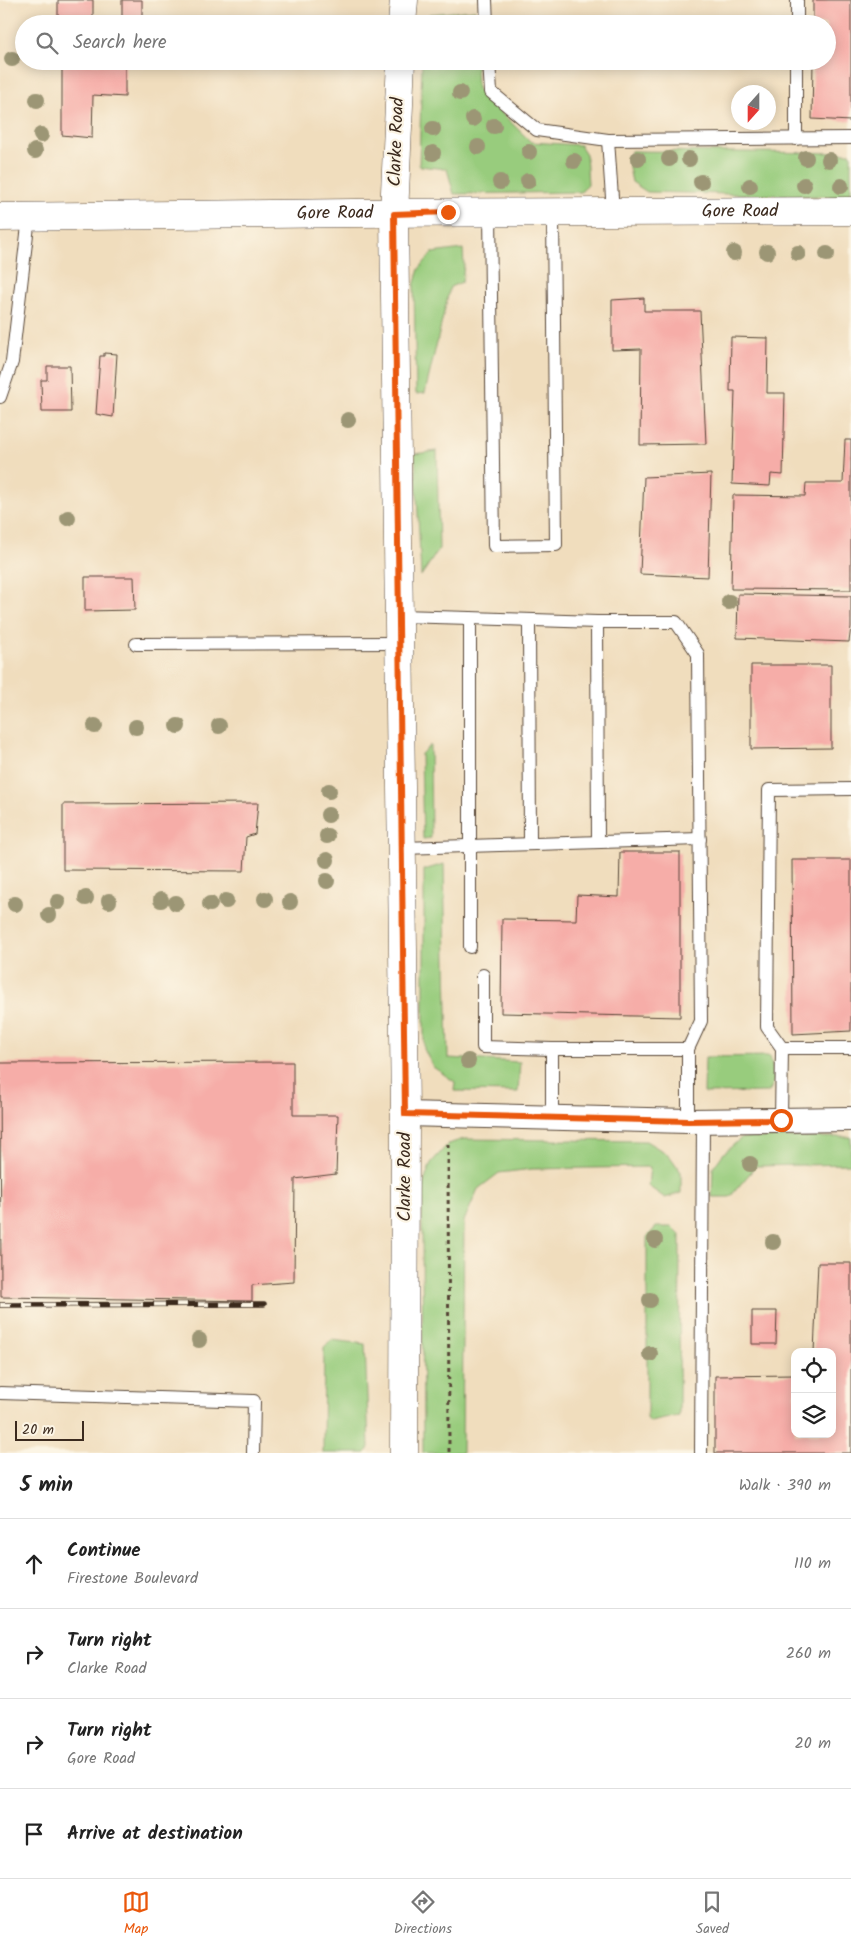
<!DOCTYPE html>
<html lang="en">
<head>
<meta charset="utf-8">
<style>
	:root { --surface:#fff; --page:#f6f6f6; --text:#222; --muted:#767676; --line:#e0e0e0; --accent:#ea580c }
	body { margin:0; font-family:Kalam,sans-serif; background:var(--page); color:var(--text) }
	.controls { position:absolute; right:15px; bottom:15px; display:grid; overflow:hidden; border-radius:10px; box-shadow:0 2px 12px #0003 }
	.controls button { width:45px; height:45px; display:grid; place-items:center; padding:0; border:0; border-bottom:1px solid var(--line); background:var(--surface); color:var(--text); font:25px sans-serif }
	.compass { position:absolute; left:731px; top:85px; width:45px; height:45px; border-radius:50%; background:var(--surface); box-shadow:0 2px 12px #0003; rotate:201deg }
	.scale { position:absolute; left:15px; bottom:12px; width:69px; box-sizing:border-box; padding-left:5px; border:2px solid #3b2a1e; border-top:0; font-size:14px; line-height:18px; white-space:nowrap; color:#3b2a1e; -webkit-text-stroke:4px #fcf5e5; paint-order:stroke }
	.stop { position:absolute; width:15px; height:15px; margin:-11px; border:4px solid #ea580c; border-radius:50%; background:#fff }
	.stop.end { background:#ea580c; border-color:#fff; box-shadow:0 1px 5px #0008 }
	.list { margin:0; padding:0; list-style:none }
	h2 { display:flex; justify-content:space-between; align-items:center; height:65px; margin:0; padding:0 20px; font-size:21px }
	h2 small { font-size:16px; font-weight:400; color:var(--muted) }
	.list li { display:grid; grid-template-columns:32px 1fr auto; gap:15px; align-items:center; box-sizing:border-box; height:90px; padding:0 20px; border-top:1px solid var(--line) }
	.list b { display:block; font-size:19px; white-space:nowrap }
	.list p { margin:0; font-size:16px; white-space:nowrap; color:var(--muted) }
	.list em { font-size:16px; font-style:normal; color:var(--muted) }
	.icon { flex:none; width:28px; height:28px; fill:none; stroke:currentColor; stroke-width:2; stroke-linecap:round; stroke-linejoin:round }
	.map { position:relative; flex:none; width:851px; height:1453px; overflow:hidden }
	.search { position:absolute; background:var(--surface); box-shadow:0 2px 12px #0003; left:15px; right:15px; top:15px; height:55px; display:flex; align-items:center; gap:12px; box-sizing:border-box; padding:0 18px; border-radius:28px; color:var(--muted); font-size:19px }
	.sheet { height:425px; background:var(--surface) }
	nav { display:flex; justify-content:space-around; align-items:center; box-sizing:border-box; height:70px; border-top:1px solid var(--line); background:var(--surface); font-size:14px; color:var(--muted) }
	nav a { display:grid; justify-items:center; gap:2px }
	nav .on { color:var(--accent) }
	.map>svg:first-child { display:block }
	.green { fill:#98cc7d; stroke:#6a7b4e }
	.building { fill:#f6ada8 }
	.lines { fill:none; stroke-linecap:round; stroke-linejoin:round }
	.service-casing { stroke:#564536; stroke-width:14 }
	.minor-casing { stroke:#564536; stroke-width:26 }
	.secondary-casing { stroke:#564536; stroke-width:29 }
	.path { stroke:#564536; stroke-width:3; stroke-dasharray:4 4; stroke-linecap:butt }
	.service { stroke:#fff; stroke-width:12 }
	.minor { stroke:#fff; stroke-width:24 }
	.secondary { stroke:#fff; stroke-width:28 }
	.rail-casing { stroke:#3b2a1e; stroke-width:5.5 }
	.rail { stroke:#fcf5e5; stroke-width:4; stroke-dasharray:11; stroke-linecap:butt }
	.tree { fill:#9c9675 }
	.route { stroke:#ea580c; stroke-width:6 }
	.labels { text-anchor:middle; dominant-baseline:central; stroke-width:4.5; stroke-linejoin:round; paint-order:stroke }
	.street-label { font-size:18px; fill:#3b2a1e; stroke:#fcf5e5 }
</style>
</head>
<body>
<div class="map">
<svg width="851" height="1453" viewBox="0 0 851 1453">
	<rect width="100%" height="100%" fill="#fcf5e5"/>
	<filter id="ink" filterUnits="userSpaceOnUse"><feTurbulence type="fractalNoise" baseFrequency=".02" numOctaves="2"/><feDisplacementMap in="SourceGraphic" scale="10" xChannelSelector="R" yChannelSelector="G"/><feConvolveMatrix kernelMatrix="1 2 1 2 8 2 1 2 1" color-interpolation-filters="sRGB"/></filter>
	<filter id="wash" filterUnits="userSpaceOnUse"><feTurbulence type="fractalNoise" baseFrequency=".0096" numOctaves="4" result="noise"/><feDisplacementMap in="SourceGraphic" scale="20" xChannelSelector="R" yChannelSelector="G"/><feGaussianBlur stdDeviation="1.12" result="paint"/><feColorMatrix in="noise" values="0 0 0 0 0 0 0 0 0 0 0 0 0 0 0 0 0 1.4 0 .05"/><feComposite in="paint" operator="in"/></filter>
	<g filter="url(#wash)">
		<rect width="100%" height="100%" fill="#f0ddbd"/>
		<!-- green -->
		<g class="green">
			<polygon points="475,10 475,24 423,24 429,14"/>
			<polygon points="422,61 476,61 477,89 531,142 580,145 586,154 588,184 581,192 454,194 447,169 419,166"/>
			<polygon points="631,151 851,153 851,197 647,192 632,182 629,167"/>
			<polygon points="463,249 464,265 462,282 450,287 425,393 416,394 414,286 419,269 432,253"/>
			<polygon points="437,451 439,549 421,576 415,454"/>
			<polygon points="430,745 431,838 423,839 421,754"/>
			<polygon points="444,864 448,1058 520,1062 518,1092 454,1091 455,1082 433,1067 424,1049 424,870"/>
			<polygon points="770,1056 775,1079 769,1092 704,1093 705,1057"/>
			<polygon points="851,1137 851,1164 756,1166 730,1197 712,1197 713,1168 723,1154 741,1138"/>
			<polygon points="464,1139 646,1141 669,1155 681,1172 681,1193 665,1198 648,1186 650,1167 532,1169 499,1173 478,1189 464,1221 462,1453 423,1453 422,1210 424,1182 431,1163 448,1144"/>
			<polygon points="656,1227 672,1227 680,1235 679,1416 650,1422 647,1418 647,1237"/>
			<polygon points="332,1340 365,1344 369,1447 366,1453 323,1453 324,1347"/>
		</g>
		<g id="blocks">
			<!-- building -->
			<g class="building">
				<polygon points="58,0 93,0 93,20 58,19"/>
				<polygon points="122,0 142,0 142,16 122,17"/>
				<polygon points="813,0 851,0 851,121 812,119 813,61 827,61 827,24 813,24"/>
				<polygon points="62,61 86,61 86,64 125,65 125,97 93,95 92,138 62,135"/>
				<polygon points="644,298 644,311 700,311 706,444 640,445 641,349 612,350 612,300"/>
				<polygon points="731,337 768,338 767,393 785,393 783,475 771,474 770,486 732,484 735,391 730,391"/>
				<polygon points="104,353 117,354 113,417 96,414 100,356 104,356"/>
				<polygon points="47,366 70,366 71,412 42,412 41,380 47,380"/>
				<polygon points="845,440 851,440 851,590 731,589 733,495 805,496 806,483 843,483"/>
				<polygon points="711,474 708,577 640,574 644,477"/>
				<polygon points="85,577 134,577 135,610 85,611"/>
				<polygon points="738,594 851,596 851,627 849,642 737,638"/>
				<polygon points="751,665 831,665 831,748 751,749"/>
				<polygon points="258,803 255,834 246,837 244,871 63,870 63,804"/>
				<polygon points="620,852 680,852 680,1017 501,1013 502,919 576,920 577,895 619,897"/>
				<polygon points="792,860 851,860 851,1031 793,1034"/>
				<polygon points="293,1062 293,1115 338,1115 336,1174 295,1179 294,1282 252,1285 252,1301 1,1297 0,1063"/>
				<polygon points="818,1263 851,1263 851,1453 715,1453 715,1376 795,1375 795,1434 832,1434 832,1352 814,1352"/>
				<polygon points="752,1311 777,1311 776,1344 752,1344"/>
			</g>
		</g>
	</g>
	<g filter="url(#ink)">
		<use href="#blocks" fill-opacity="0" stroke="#564536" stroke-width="1"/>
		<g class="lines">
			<!-- service casing -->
			<g class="service-casing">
				<g id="service">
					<polyline points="486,0 487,24"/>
					<polyline points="797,24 797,0"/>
					<polyline points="489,61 491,92 537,130 608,140 851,138"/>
					<polyline points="796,139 796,61"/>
					<polyline points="608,140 613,212"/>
					<polyline points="490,212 494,546 556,545 553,212"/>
					<polyline points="0,397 12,362 29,217"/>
					<polyline points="400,616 470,618"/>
					<polyline points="529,621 530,844"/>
					<polyline points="597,622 598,842"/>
					<polyline points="136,644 400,643"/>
					<polyline points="402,848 700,839"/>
					<polyline points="470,947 470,618 597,622 676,622 698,654 701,1021 688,1049"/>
					<polyline points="483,975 483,1047 552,1049"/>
					<polyline points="782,1048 767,1027 769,790 851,789"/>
					<polyline points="552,1118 552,1049 688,1049 688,1121"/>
					<polyline points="781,1120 782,1048 851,1048"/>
					<polyline points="0,1393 254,1401 253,1453"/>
					<polyline points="701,1453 703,1121"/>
				</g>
			</g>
			<!-- minor casing -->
			<g class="minor-casing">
				<polyline id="minor" points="405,1114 688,1121 851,1119"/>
			</g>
			<!-- secondary casing -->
			<g class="secondary-casing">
				<g id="secondary">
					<polyline points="402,24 404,0"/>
					<polyline points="401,61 394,214 405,1114 404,1453"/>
					<path id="s1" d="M0,217L353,213L851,211"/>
				</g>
			</g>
			<!-- path -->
			<polyline class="path" points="448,1144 449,1453"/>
			<!-- service -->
			<use href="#service" class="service"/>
			<!-- minor -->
			<use href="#minor" class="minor"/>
			<!-- secondary -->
			<use href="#secondary" class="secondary"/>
			<!-- rail casing -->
			<g class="rail-casing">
				<polyline id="rail" points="0,1305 264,1304"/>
			</g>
			<!-- rail -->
			<use href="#rail" class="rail"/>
		</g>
		<!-- trees -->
		<g class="tree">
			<circle cx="12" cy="59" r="8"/>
			<circle cx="460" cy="93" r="8"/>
			<circle cx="37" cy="100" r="8"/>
			<circle cx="473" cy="119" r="8"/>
			<circle cx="494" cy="126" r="8"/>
			<circle cx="433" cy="129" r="8"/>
			<circle cx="41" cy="135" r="8"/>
			<circle cx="478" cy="147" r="8"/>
			<circle cx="35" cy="151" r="8"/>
			<circle cx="529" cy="152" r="8"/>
			<circle cx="433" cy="153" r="8"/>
			<circle cx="806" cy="158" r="8"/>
			<circle cx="638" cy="159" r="8"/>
			<circle cx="669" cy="159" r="8"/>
			<circle cx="689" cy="159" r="8"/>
			<circle cx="829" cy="160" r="8"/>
			<circle cx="574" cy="161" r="8"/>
			<circle cx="528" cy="181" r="8"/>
			<circle cx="500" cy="182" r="8"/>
			<circle cx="701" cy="182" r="8"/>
			<circle cx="804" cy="185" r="8"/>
			<circle cx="750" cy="186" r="8"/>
			<circle cx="841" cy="186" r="8"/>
			<circle cx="767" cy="252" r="8"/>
			<circle cx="734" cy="253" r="8"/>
			<circle cx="798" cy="253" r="8"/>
			<circle cx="827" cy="254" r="8"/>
			<circle cx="348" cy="420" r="8"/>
			<circle cx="68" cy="518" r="8"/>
			<circle cx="729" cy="602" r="8"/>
			<circle cx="95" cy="726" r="8"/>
			<circle cx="178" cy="726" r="8"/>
			<circle cx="219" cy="726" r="8"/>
			<circle cx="136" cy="727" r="8"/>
			<circle cx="329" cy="791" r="8"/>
			<circle cx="328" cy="815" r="8"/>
			<circle cx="327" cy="836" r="8"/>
			<circle cx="327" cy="860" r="8"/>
			<circle cx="327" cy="881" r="8"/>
			<circle cx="86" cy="898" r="8"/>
			<circle cx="265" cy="899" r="8"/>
			<circle cx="161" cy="900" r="8"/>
			<circle cx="109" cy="901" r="8"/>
			<circle cx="226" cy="901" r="8"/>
			<circle cx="58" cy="902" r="8"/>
			<circle cx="290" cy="902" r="8"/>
			<circle cx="176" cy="903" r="8"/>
			<circle cx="15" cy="904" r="8"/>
			<circle cx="210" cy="904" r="8"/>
			<circle cx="49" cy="915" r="8"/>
			<circle cx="468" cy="1061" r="8"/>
			<circle cx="750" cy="1164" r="8"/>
			<circle cx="655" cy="1240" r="8"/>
			<circle cx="773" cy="1242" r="8"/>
			<circle cx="650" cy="1300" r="8"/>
			<circle cx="199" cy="1340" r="8"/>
			<circle cx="650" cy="1354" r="8"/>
		</g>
	</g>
	<g class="lines" filter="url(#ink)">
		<!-- route -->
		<polyline class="route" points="448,212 394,214 405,1114 688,1121 781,1120"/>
	</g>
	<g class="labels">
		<!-- street labels -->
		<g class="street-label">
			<text transform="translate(397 142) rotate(-88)">Clarke Road</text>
			<text stroke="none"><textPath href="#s1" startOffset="740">Gore Road</textPath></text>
			<text stroke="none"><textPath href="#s1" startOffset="335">Gore Road</textPath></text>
			<text transform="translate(405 1177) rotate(-90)">Clarke Road</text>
		</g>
	</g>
</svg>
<div class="controls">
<button><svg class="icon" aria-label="locate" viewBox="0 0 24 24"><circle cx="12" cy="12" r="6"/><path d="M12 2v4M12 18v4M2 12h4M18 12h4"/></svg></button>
<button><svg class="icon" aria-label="layers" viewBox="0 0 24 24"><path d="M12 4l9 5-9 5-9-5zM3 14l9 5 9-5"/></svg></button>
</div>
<svg class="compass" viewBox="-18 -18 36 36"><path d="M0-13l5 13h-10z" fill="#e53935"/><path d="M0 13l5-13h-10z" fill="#767676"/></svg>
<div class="scale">20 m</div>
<div class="stop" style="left:781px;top:1120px"></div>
<div class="stop end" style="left:448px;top:212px"></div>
<div class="search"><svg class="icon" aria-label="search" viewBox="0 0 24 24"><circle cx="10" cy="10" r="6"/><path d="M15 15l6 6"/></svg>Search here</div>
</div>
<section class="sheet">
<h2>5 min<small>Walk · 390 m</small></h2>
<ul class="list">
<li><svg class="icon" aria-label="ahead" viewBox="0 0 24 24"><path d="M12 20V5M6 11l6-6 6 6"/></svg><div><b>Continue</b><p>Firestone Boulevard</p></div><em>110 m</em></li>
<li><svg class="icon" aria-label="right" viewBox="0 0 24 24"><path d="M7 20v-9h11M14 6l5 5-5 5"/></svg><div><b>Turn right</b><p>Clarke Road</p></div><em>260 m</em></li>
<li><svg class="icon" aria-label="right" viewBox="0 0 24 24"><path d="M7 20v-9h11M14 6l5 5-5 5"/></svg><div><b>Turn right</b><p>Gore Road</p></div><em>20 m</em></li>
<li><svg class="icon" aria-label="arrive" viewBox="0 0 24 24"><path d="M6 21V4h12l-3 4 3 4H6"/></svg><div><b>Arrive at destination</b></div></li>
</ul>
</section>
<nav>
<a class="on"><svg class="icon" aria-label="map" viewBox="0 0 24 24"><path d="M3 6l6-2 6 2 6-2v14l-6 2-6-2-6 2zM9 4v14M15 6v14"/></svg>Map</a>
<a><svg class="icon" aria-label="directions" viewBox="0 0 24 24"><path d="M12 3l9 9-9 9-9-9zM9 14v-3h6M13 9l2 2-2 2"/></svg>Directions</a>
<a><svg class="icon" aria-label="saved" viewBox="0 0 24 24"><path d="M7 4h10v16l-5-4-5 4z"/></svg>Saved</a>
</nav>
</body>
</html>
